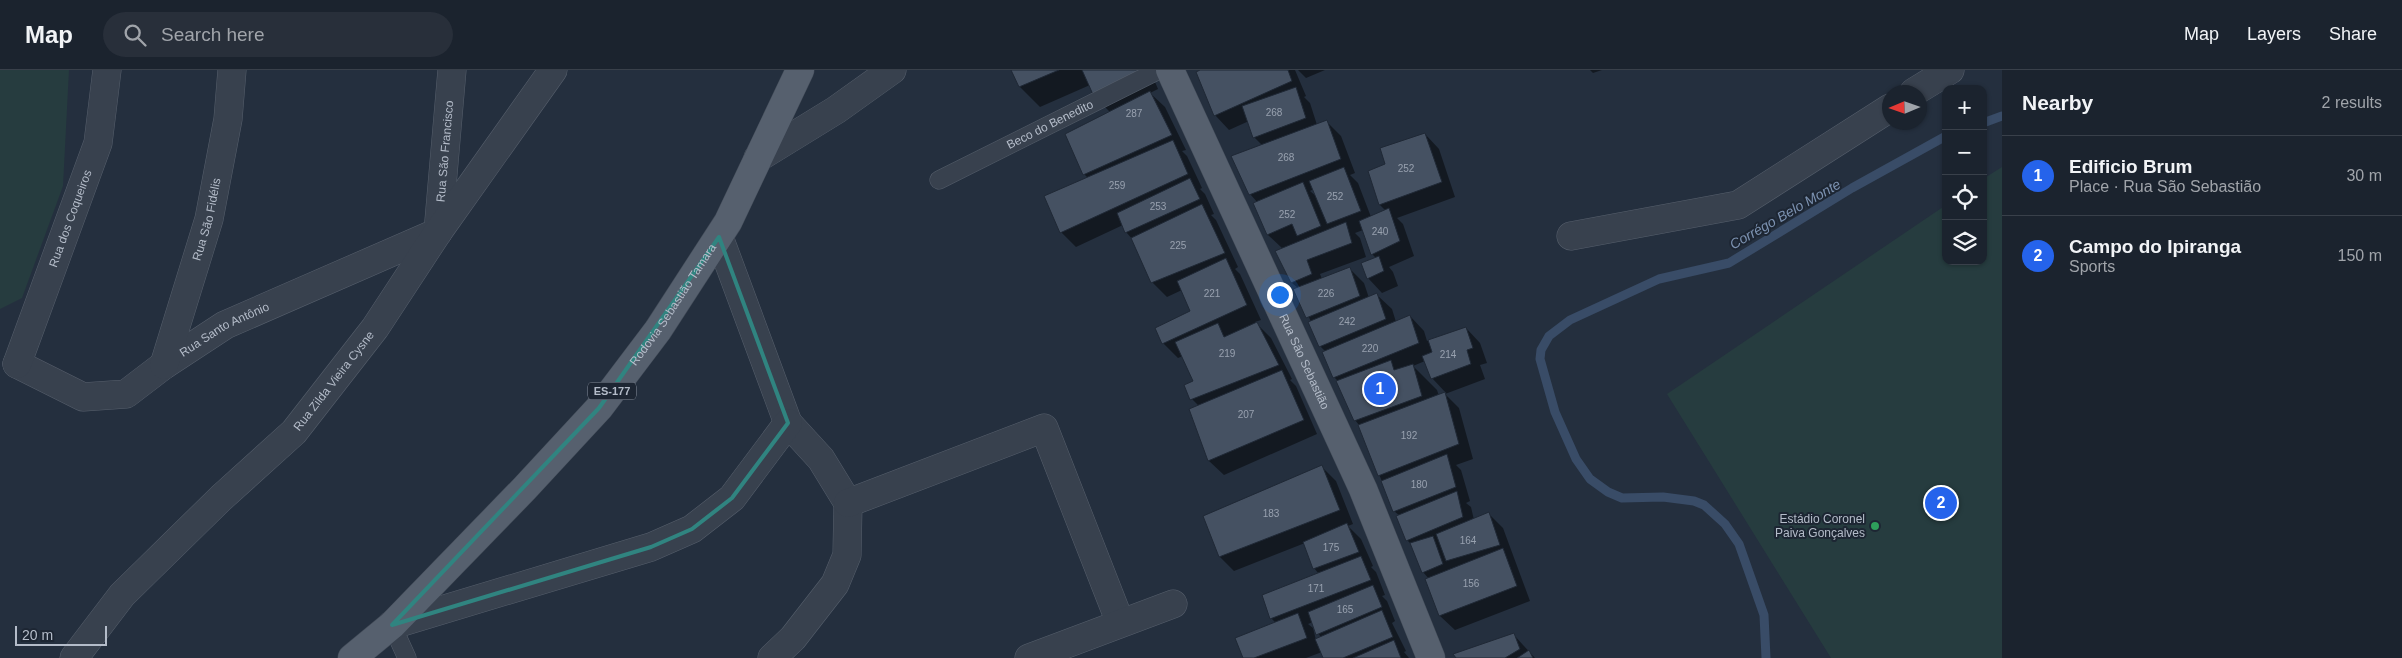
<!DOCTYPE html>
<html lang="en">
<head>
<meta charset="utf-8">
<style>
	:root { --surface:#1b232e; --page:#282f3a; --text:#f1f3f6; --muted:#a0a4aa; --line:#39404a; --accent:#2563eb }
	body { margin:0; font-family:Helvetica,sans-serif; background:var(--page); color:var(--text) }
	.controls { position:absolute; right:15px; top:15px; display:grid; overflow:hidden; border-radius:10px; box-shadow:0 1px 4px #0004 }
	.controls button { width:45px; height:45px; display:grid; place-items:center; padding:0; border:0; border-bottom:1px solid var(--line); background:var(--surface); color:var(--text); font:25px sans-serif }
	.compass { position:absolute; left:1882px; top:15px; width:45px; height:45px; border-radius:50%; background:var(--surface); box-shadow:0 1px 4px #0004; rotate:268deg }
	.scale { position:absolute; left:15px; bottom:12px; width:92px; box-sizing:border-box; padding-left:5px; border:2px solid #b4bcc9; border-top:0; font-size:14px; line-height:18px; white-space:nowrap; color:#b4bcc9; -webkit-text-stroke:4px #1d2633; paint-order:stroke }
	.you { position:absolute; left:1279px; top:224px; width:18px; height:18px; margin:-12px; border:4px solid #fff; border-radius:50%; background:#1a73e8; box-shadow:0 0 0 8px #1a73e833 }
	.badge { display:grid; place-items:center; width:32px; height:32px; border-radius:50%; background:var(--accent); color:#fff; font-size:16px; font-weight:700 }
	.pin { position:absolute; translate:-50% -50%; border:2px solid #fff; box-shadow:0 1px 5px #0006 }
	.list { margin:0; padding:0; list-style:none }
	h2 { display:flex; justify-content:space-between; align-items:center; height:65px; margin:0; padding:0 20px; font-size:21px }
	h2 small { font-size:16px; font-weight:400; color:var(--muted) }
	.list li { display:grid; grid-template-columns:32px 1fr auto; gap:15px; align-items:center; box-sizing:border-box; height:80px; padding:0 20px; border-top:1px solid var(--line) }
	.list b { display:block; font-size:19px; white-space:nowrap }
	.list p { margin:0; font-size:16px; white-space:nowrap; color:var(--muted) }
	.list em { font-size:16px; font-style:normal; color:var(--muted) }
	.icon { flex:none; width:28px; height:28px; fill:none; stroke:currentColor; stroke-width:2; stroke-linecap:round; stroke-linejoin:round }
	.map { position:relative; flex:none; width:2002px; height:588px; overflow:hidden }
	header { display:flex; align-items:center; gap:30px; box-sizing:border-box; height:70px; padding:0 25px; background:var(--surface); border-bottom:1px solid var(--line) }
	header strong { font-size:24px }
	nav { display:flex; gap:28px; margin-inline-start:auto; font-size:18px }
	.search { width:350px; height:45px; background:var(--page); display:flex; align-items:center; gap:12px; box-sizing:border-box; padding:0 18px; border-radius:28px; color:var(--muted); font-size:19px }
	main { display:flex }
	aside { flex:1; background:var(--surface) }
	.map>svg:first-child { display:block }
	.green { fill:#263c3f }
	.shadow { fill:#0007; fill-rule:evenodd }
	.lines { fill:none; stroke-linecap:round; stroke-linejoin:round }
	.stream { stroke:#394c67; stroke-width:9 }
	.building { fill:#455162; stroke:#1f2835 }
	.lane-casing { stroke:#565f6c; stroke-width:19 }
	.street-casing { stroke:#565f6c; stroke-width:29 }
	.primary-casing { stroke:#414a57; stroke-width:29 }
	.lane { stroke:#38414e; stroke-width:18 }
	.street { stroke:#38414e; stroke-width:28 }
	.primary { stroke:#56606e; stroke-width:28 }
	.marked { fill:none; stroke:#308480; stroke-width:4; stroke-linejoin:round }
	.leisure-dot { fill:#2e9e5b; stroke:#1d2633; stroke-width:2 }
	.labels { text-anchor:middle; dominant-baseline:central; stroke-width:4; stroke-linejoin:round; paint-order:stroke }
	.number-label { font-size:10px; fill:#98a1af }
	.shield { fill:#1d2633; stroke:#878f9c; stroke-width:1 }
	.shield-label { font-size:11px; font-weight:bold; fill:#b4bcc9 }
	.street-label { font-size:12px; fill:#b4bcc9; stroke:#1d2633 }
	.poi-label { font-size:12px; fill:#b4bcc9; stroke:#1d2633; text-anchor:end }
	.water-label { font-size:14px; font-style:italic; fill:#7c92b1; stroke:#1d2633 }
</style>
</head>
<body>
<header>
<strong>Map</strong>
<div class="search"><svg class="icon" aria-label="search" viewBox="0 0 24 24"><circle cx="10" cy="10" r="6"/><path d="M15 15l6 6"/></svg>Search here</div>
<nav><a>Map</a><a>Layers</a><a>Share</a></nav>
</header>
<main>
<div class="map">
<svg width="2002" height="588" viewBox="0 0 2002 588">
	<rect width="100%" height="100%" fill="#242f3e"/>
	<!-- green -->
	<g class="green">
		<polygon points="0,0 69,0 63,116 22,228 0,239"/>
		<polygon points="2002,97 2002,588 1831,588 1667,324 1946,135 1946,191 1983,191 1983,109"/>
	</g>
	<!-- shadow -->
	<g class="shadow">
		<polygon points="1013,0 1150,0 1158,19 1150,23 1165,37 1186,80 1182,81 1187,86 1202,118 1200,119 1205,124 1214,144 1211,145 1216,150 1238,197 1235,199 1240,204 1261,250 1255,252 1271,268 1292,309 1290,310 1296,316 1317,364 1224,405 1209,391 1191,340 1199,336 1192,329 1195,311 1183,286 1178,288 1163,273 1192,242 1182,220 1167,227 1152,212 1133,170 1126,162 1123,155 1076,177 1061,162 1088,108 1084,104 1111,43 1096,28 1090,15 1040,37 1020,17"/>
		<path d="M1204,0H1295L1306,26L1304,27L1310,33L1317,55L1326,51L1341,66L1355,103L1350,105L1358,113L1371,147L1386,141L1380,135L1369,102L1386,95L1425,64L1439,79L1455,127L1397,148L1403,154L1414,186L1389,197L1393,202L1398,216L1382,223L1368,208L1376,188L1372,184L1363,160L1355,163L1360,168L1366,187L1320,204L1322,209L1349,198L1364,213L1369,228L1377,225L1392,239L1396,252L1410,246L1424,261L1427,271L1466,258L1480,273L1487,293L1480,295L1485,309L1445,324L1459,338L1473,389L1456,395L1461,400L1470,431L1466,433L1471,437L1474,450L1489,444L1503,458L1530,531L1455,560L1440,546L1426,510L1429,509L1423,502L1413,476L1407,470L1400,446L1394,441L1359,355L1355,350L1339,312L1334,307L1326,282L1320,276L1298,218L1292,213L1277,181L1283,179L1268,165L1255,134L1258,133L1250,124L1263,76L1254,67L1249,51L1229,60L1215,45ZM1314,119L1317,127L1310,121ZM1425,291L1432,308L1446,323L1439,326L1437,320L1413,296Z"/>
		<polygon points="1298,0 1325,0 1306,8"/>
		<polygon points="1590,0 1602,0 1593,3"/>
		<path d="M1322,397L1336,411L1353,454L1348,456L1361,469L1373,496L1371,497L1376,502L1385,525L1382,526L1387,531L1395,551L1392,553L1406,581L1404,582L1409,588H1325L1322,582L1306,588H1244L1276,553L1271,548L1319,504L1314,498L1305,473L1234,501L1220,487ZM1313,552L1321,568L1316,570L1313,558L1308,554Z"/>
		<polygon points="1514,565 1535,588 1457,588"/>
	</g>
	<g class="lines">
		<!-- stream -->
		<g class="stream">
			<polyline points="1983,53 2002,46"/>
			<polyline points="1766,588 1764,545 1739,474 1725,454 1704,435 1694,431 1663,427 1622,428 1608,422 1590,409 1576,389 1555,342 1540,289 1541,280 1549,266 1570,250 1659,209 1729,193 1852,118 1946,66"/>
		</g>
	</g>
	<!-- building -->
	<g class="building">
		<polygon points="1011,0 1059,0 1019,17"/>
		<polygon points="1082,0 1142,0 1095,29"/>
		<polygon points="1200,0 1288,0 1292,11 1214,46 1196,2"/>
		<polygon points="1296,17 1306,48 1253,68 1242,36"/>
		<polygon points="1150,21 1172,65 1083,105 1065,64"/>
		<polygon points="1327,50 1341,89 1249,125 1231,86"/>
		<polygon points="1425,63 1442,112 1379,135 1368,101 1385,94 1380,78"/>
		<polygon points="1173,70 1188,104 1060,163 1044,126"/>
		<polygon points="1344,97 1361,141 1327,154 1309,111"/>
		<polygon points="1190,108 1200,129 1125,163 1117,143"/>
		<polygon points="1303,112 1321,156 1297,166 1292,154 1267,165 1253,133"/>
		<polygon points="1202,134 1225,183 1151,213 1131,168"/>
		<polygon points="1389,138 1400,171 1371,185 1359,151"/>
		<polygon points="1346,152 1352,173 1307,190 1312,204 1291,213 1275,181"/>
		<polygon points="1379,186 1384,201 1367,209 1361,193"/>
		<polygon points="1226,188 1247,235 1162,274 1155,258 1190,241 1177,211"/>
		<polygon points="1350,197 1360,226 1306,248 1293,219"/>
		<polygon points="1377,223 1386,249 1319,277 1308,252"/>
		<polygon points="1410,245 1419,273 1333,308 1322,282"/>
		<polygon points="1257,252 1279,295 1190,330 1184,315 1193,311 1175,272 1218,253 1224,267"/>
		<polygon points="1466,257 1473,278 1467,280 1471,294 1431,309 1422,286 1432,282 1428,270"/>
		<polygon points="1391,290 1394,300 1413,294 1422,326 1354,351 1336,311"/>
		<polygon points="1282,300 1304,350 1208,391 1189,339"/>
		<polygon points="1445,322 1459,374 1378,406 1358,355"/>
		<polygon points="1447,384 1456,417 1393,442 1381,411"/>
		<polygon points="1322,395 1340,440 1219,487 1203,446"/>
		<polygon points="1457,421 1463,447 1406,471 1396,446"/>
		<polygon points="1489,442 1500,475 1446,491 1436,464"/>
		<polygon points="1347,453 1359,482 1313,499 1303,472"/>
		<polygon points="1433,466 1443,494 1422,503 1410,473"/>
		<polygon points="1503,478 1517,516 1439,546 1425,509"/>
		<polygon points="1361,486 1371,510 1270,549 1262,525"/>
		<polygon points="1373,515 1382,537 1316,565 1308,542"/>
		<polygon points="1382,540 1393,567 1343,588 1323,588 1315,569"/>
		<polygon points="1298,543 1307,568 1254,588 1243,588 1235,568"/>
		<polygon points="1514,563 1520,579 1505,588 1456,588 1453,584"/>
		<polygon points="1394,570 1401,588 1353,588"/>
		<polygon points="1529,580 1533,588 1517,588"/>
	</g>
	<g class="lines">
		<!-- lane casing -->
		<g class="lane-casing">
			<g id="lane">
				<path id="s1" d="M939,110L1159,0"/>
				<polyline points="392,555 407,588"/>
			</g>
		</g>
		<!-- street casing -->
		<g class="street-casing">
			<g id="street">
				<polyline points="1914,22 1950,0"/>
				<polyline points="758,88 836,40 892,0"/>
				<polyline points="1571,166 1738,135 1890,38"/>
				<polyline points="719,167 788,353 821,389 848,433 847,485 835,514 793,568 772,588"/>
				<path id="s2" d="M17,294L83,327L126,324L164,295L225,255L438,162L452,0"/>
				<path id="s3" d="M17,294L98,73L107,0"/>
				<path id="s4" d="M164,295L209,149L228,49L232,0"/>
				<polyline points="848,433 1044,358 1120,552"/>
				<polyline points="392,555 651,477 692,459 732,428 788,353"/>
				<path id="s5" d="M74,588L122,525L221,428L294,362L375,258L438,162L553,0"/>
				<polyline points="1029,588 1173,534"/>
			</g>
		</g>
		<!-- primary casing -->
		<g class="primary-casing">
			<g id="primary">
				<path id="s6" d="M1170,0L1363,419L1431,588"/>
				<path id="s7" d="M352,588L392,555L524,419L599,338L627,301L658,260L728,152L800,0"/>
			</g>
		</g>
		<!-- lane -->
		<use href="#lane" class="lane"/>
		<!-- street -->
		<use href="#street" class="street"/>
		<!-- primary -->
		<use href="#primary" class="primary"/>
	</g>
	<!-- marked area -->
	<path class="marked" d="M719,167L788,353L732,428L692,459L651,477L392,555L599,338Z"/>
	<!-- markers -->
	<circle class="leisure-dot" cx="1875" cy="456" r="5"/>
	<g class="labels">
		<!-- number labels -->
		<g class="number-label">
			<text x="1274" y="42">268</text>
			<text x="1134" y="43">287</text>
			<text x="1286" y="87">268</text>
			<text x="1406" y="98">252</text>
			<text x="1117" y="115">259</text>
			<text x="1335" y="126">252</text>
			<text x="1158" y="136">253</text>
			<text x="1287" y="144">252</text>
			<text x="1380" y="161">240</text>
			<text x="1178" y="175">225</text>
			<text x="1212" y="223">221</text>
			<text x="1326" y="223">226</text>
			<text x="1347" y="251">242</text>
			<text x="1370" y="278">220</text>
			<text x="1227" y="283">219</text>
			<text x="1448" y="284">214</text>
			<text x="1246" y="344">207</text>
			<text x="1409" y="365">192</text>
			<text x="1419" y="414">180</text>
			<text x="1271" y="443">183</text>
			<text x="1468" y="470">164</text>
			<text x="1331" y="477">175</text>
			<text x="1471" y="513">156</text>
			<text x="1316" y="518">171</text>
			<text x="1345" y="539">165</text>
		</g>
		<!-- shield labels -->
		<rect class="shield" x="588" y="312.5" width="48" height="17" rx="4"/>
		<g class="shield-label">
			<text x="612" y="321">ES-177</text>
		</g>
		<!-- street labels -->
		<g class="street-label">
			<text stroke="none"><textPath href="#s1" startOffset="124">Beco do Benedito</textPath></text>
			<text stroke="none"><textPath href="#s2" startOffset="551">Rua São Francisco</textPath></text>
			<text stroke="none"><textPath href="#s3" startOffset="155">Rua dos Coqueiros</textPath></text>
			<text stroke="none"><textPath href="#s4" startOffset="152">Rua São Fidélis</textPath></text>
			<text stroke="none"><textPath href="#s7" startOffset="479">Rodovia Sebastião Tamara</textPath></text>
			<text stroke="none"><textPath href="#s2" startOffset="235">Rua Santo Antônio</textPath></text>
			<text stroke="none"><textPath href="#s6" startOffset="321">Rua São Sebastião</textPath></text>
			<text stroke="none"><textPath href="#s5" startOffset="381">Rua Zilda Vieira Cysne</textPath></text>
		</g>
		<!-- poi labels -->
		<g class="poi-label">
			<text x="1865" y="449">Estádio Coronel<tspan x="1865" dy="14">Paiva Gonçalves</tspan></text>
		</g>
		<!-- water labels -->
		<g class="water-label">
			<text transform="translate(1785 144) rotate(-30)">Corrégo Belo Monte</text>
		</g>
	</g>
</svg>
<div class="controls">
<button>+</button>
<button>−</button>
<button><svg class="icon" aria-label="locate" viewBox="0 0 24 24"><circle cx="12" cy="12" r="6"/><path d="M12 2v4M12 18v4M2 12h4M18 12h4"/></svg></button>
<button><svg class="icon" aria-label="layers" viewBox="0 0 24 24"><path d="M12 4l9 5-9 5-9-5zM3 14l9 5 9-5"/></svg></button>
</div>
<svg class="compass" viewBox="-18 -18 36 36"><path d="M0-13l5 13h-10z" fill="#e53935"/><path d="M0 13l5-13h-10z" fill="#a0a4aa"/></svg>
<div class="scale">20 m</div>
<div class="you"></div>
<div class="pin badge" style="left:1380px;top:319px">1</div>
<div class="pin badge" style="left:1941px;top:433px">2</div>
</div>
<aside>
<h2>Nearby<small>2 results</small></h2>
<ul class="list">
<li><span class="badge">1</span><div><b>Edificio Brum</b><p>Place · Rua São Sebastião</p></div><em>30 m</em></li>
<li><span class="badge">2</span><div><b>Campo do Ipiranga</b><p>Sports</p></div><em>150 m</em></li>
</ul>
</aside>
</main>
</body>
</html>
